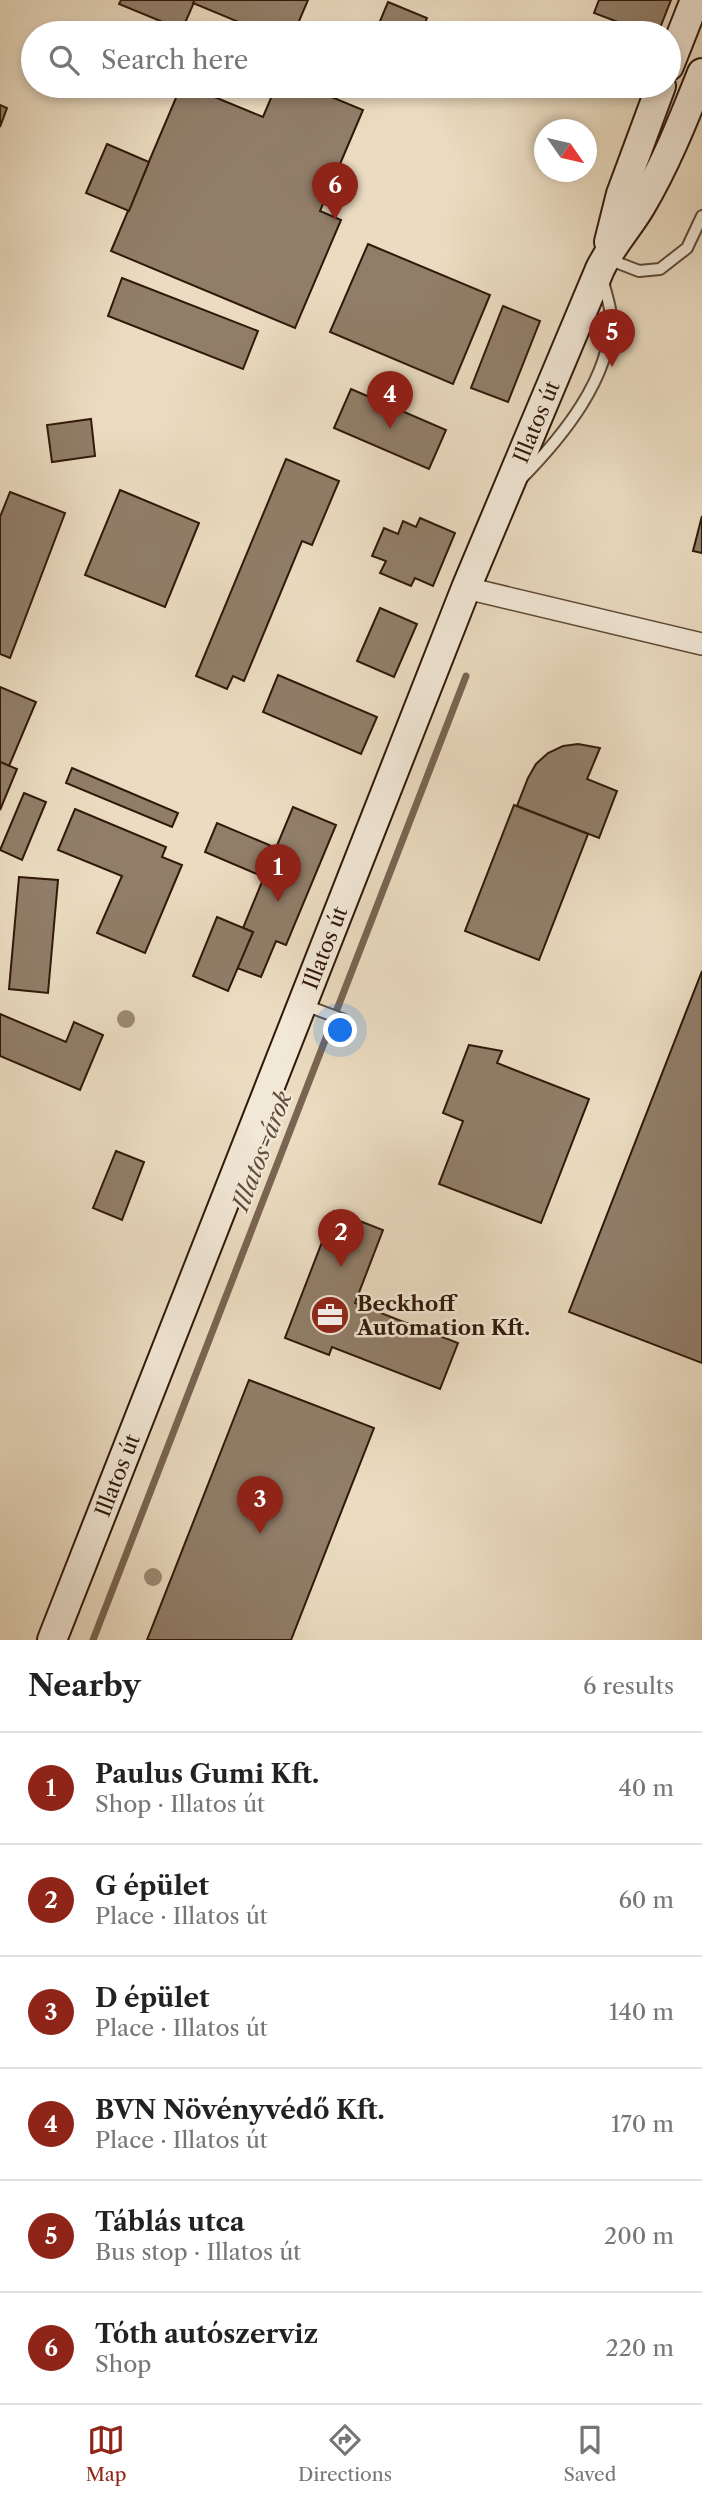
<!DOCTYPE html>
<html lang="en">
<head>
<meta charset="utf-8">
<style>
	:root { --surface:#fff; --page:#f6f6f6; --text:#222; --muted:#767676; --line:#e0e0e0; --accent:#8f2418 }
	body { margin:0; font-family:"Libre Caslon Text",serif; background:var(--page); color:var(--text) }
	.compass { position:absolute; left:534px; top:119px; width:63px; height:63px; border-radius:50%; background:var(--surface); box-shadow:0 4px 10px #0003; rotate:124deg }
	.you { position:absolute; left:341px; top:1031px; width:24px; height:24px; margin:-18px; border:5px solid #fff; border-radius:50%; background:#1a73e8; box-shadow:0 0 0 10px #1a73e833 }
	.badge { display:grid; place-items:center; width:46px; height:46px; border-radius:50%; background:var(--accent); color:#fff; font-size:23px; font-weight:700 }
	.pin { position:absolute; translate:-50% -58px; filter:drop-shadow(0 2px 4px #0008) }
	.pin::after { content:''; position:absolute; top:37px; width:24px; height:21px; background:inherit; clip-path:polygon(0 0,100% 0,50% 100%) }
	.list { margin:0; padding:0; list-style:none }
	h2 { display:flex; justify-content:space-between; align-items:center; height:91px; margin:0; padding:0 28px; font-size:30px }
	h2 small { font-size:23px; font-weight:400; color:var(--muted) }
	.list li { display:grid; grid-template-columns:46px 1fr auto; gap:21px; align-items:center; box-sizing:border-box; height:112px; padding:0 28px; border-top:2px solid var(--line) }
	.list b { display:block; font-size:26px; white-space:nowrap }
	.list p { margin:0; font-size:23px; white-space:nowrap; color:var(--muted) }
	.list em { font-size:23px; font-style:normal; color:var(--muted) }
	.icon { flex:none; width:38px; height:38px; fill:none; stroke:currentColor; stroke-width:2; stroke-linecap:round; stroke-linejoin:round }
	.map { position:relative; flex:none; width:702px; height:1640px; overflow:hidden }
	.search { position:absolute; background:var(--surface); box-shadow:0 4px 10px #0003; left:21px; right:21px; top:21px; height:77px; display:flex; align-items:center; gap:18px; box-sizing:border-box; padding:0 24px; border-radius:38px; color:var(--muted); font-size:26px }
	.sheet { height:763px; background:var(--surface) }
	nav { display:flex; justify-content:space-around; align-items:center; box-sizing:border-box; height:98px; border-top:2px solid var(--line); background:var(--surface); font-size:19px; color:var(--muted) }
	nav a { display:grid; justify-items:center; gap:4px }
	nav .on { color:var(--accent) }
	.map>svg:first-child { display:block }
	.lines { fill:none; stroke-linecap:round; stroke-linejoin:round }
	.stream { stroke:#7a6552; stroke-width:7 }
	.building { fill:#917e69; stroke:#301809; stroke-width:2 }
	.lane-casing { stroke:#5f4937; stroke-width:14 }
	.street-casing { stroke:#5f4937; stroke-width:24 }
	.secondary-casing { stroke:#301809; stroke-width:32 }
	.lane { stroke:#f2e8d7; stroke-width:10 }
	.street { stroke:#f2e8d7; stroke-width:21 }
	.secondary { stroke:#f2e8d7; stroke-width:28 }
	.tree { fill:#9d8b75 }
	.labels { text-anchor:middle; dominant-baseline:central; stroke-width:5; stroke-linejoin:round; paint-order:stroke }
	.street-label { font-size:21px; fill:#301809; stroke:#f2e8d7 }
	.poi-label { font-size:21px; font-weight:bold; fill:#301809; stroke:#f2e8d7; text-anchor:start }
	.water-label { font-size:23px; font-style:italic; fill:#614c39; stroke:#f2e8d7 }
</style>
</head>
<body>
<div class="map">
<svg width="702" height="1640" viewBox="0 0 702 1640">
	<rect width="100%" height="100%" fill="#ebdcc1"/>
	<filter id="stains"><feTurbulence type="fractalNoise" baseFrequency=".00286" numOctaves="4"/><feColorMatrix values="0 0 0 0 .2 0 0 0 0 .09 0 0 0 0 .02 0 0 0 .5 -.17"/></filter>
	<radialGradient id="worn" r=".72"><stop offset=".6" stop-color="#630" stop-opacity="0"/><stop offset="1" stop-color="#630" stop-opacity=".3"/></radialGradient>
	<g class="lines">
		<!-- stream -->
		<polyline class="stream" points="93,1640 466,676"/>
	</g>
	<!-- building -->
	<g class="building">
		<polygon points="121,0 195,0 182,30 119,4"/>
		<polygon points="195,0 308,0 294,33 265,33 193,3"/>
		<polygon points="599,0 671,0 658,33 647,33 594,13"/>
		<polygon points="388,2 427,18 421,33 375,33"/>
		<polygon points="299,24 322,33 294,33"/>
		<polygon points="181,86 188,86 263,117 276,86 284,86 296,91 298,86 305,86 363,110 320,211 341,220 295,328 111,251"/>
		<polygon points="0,105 7,108 0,127"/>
		<polygon points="107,144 149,162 129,211 86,193"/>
		<polygon points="368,244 490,295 453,384 330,332"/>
		<polygon points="122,278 258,331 243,369 108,316"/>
		<polygon points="503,306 540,321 508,402 471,388"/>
		<polygon points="351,389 446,430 429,469 334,428"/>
		<polygon points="91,419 95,456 52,462 47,425"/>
		<polygon points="286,459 339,481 312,545 302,541 244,681 233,676 227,689 196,676"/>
		<polygon points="120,490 199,523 165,607 85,575"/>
		<polygon points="10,492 65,513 10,658 0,654 0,517"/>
		<polygon points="702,516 702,553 693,551"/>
		<polygon points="420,518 455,533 433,586 415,578 411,586 380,573 386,561 372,556 384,528 398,534 403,521 416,527"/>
		<polygon points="380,608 417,624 394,677 357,661"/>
		<polygon points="278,675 377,717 361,754 263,712"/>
		<polygon points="0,687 36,702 9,766 0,762"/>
		<polygon points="578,744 600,748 587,779 617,791 599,838 517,806 528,778 536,764 548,753 563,746"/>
		<polygon points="0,762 17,769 0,810"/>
		<polygon points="72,768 178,813 172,827 66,783"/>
		<polygon points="24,793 46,802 22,860 0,850"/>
		<polygon points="514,805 588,834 539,960 465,931"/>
		<polygon points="293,807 336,825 286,945 276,941 261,977 237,968 253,932 243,928 264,877 205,852 217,823 276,848"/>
		<polygon points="75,809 166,847 162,857 182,865 145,953 97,933 122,876 58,850"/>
		<polygon points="19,877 58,880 48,993 9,989"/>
		<polygon points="217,917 253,932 228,991 193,976"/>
		<polygon points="702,971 702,1363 569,1312"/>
		<polygon points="0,1014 66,1042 74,1022 103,1035 80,1090 0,1056"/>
		<polygon points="469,1045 502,1051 497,1063 589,1099 541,1223 439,1184 463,1121 443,1113"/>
		<polygon points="116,1151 144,1162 122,1220 93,1208"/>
		<polygon points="334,1211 383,1230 355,1303 458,1343 440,1389 332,1347 329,1355 285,1338"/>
		<polygon points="249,1380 374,1428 291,1640 147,1640"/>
	</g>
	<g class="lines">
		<!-- lane casing -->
		<g class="lane-casing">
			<g id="lane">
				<polyline points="608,259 639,271 660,269 687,248 702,216"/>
				<path d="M522,478C563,436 610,379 611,318C611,306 605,292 603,280"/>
				<polyline points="302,1004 342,1019"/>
			</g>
		</g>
		<!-- street casing -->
		<g class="street-casing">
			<polyline id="street" points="466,588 702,644"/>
		</g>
		<!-- secondary casing -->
		<g class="secondary-casing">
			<g id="secondary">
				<polyline points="669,66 695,0"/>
				<polyline points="609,242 621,194 661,86"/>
				<path id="s1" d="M52,1640L466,588L600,269C611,246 628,228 641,206C666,164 684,118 702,73"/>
			</g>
		</g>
		<!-- lane -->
		<use href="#lane" class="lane"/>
		<!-- street -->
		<use href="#street" class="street"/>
		<!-- secondary -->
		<use href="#secondary" class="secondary"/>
	</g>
	<!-- trees -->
	<g class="tree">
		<circle cx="126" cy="1019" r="9"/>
		<circle cx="153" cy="1577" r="9"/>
	</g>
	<!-- icons -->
	<defs>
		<g id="office-disc" transform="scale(2.0125)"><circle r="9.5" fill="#8f2418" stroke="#f2e8d7"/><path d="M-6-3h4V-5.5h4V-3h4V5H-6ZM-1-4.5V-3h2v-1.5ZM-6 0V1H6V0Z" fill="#fff"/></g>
	</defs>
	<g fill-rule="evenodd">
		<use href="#office-disc" x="330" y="1315"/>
	</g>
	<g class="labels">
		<!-- street labels -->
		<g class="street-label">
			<text stroke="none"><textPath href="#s1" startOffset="1311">Illatos út</textPath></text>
			<text stroke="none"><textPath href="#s1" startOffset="744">Illatos út</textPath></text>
			<text stroke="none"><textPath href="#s1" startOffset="177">Illatos út</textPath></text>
		</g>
		<!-- poi labels -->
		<g class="poi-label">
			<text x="357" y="1303">Beckhoff<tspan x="357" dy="24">Automation Kft.</tspan></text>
		</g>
		<!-- water labels -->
		<g class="water-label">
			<text transform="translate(262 1151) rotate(-69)">Illatos-árok</text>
		</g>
	</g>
	<rect width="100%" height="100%" filter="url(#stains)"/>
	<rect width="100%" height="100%" fill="url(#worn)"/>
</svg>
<svg class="compass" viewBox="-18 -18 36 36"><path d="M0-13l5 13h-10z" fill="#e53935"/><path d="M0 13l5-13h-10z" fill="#767676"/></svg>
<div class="you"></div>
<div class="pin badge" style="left:278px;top:902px">1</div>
<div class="pin badge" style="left:341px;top:1267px">2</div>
<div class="pin badge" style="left:260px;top:1534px">3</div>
<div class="pin badge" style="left:390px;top:429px">4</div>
<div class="pin badge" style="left:612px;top:367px">5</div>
<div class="pin badge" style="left:335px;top:220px">6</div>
<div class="search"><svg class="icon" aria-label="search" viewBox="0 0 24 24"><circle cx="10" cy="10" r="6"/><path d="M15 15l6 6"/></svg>Search here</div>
</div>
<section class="sheet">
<h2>Nearby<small>6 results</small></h2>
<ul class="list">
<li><span class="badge">1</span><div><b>Paulus Gumi Kft.</b><p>Shop · Illatos út</p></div><em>40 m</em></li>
<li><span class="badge">2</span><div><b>G épület</b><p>Place · Illatos út</p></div><em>60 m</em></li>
<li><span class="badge">3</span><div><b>D épület</b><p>Place · Illatos út</p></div><em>140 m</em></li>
<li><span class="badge">4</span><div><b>BVN Növényvédő Kft.</b><p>Place · Illatos út</p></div><em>170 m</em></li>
<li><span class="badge">5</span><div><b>Táblás utca</b><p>Bus stop · Illatos út</p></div><em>200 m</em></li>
<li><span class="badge">6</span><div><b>Tóth autószerviz</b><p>Shop</p></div><em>220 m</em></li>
</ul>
</section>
<nav>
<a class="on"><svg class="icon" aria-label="map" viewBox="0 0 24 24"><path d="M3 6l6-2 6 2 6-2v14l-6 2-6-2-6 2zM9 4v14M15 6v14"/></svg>Map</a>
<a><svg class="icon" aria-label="directions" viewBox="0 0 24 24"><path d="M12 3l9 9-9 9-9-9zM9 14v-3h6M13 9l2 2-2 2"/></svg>Directions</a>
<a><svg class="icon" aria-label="saved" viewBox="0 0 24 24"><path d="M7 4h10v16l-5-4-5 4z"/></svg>Saved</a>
</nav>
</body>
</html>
